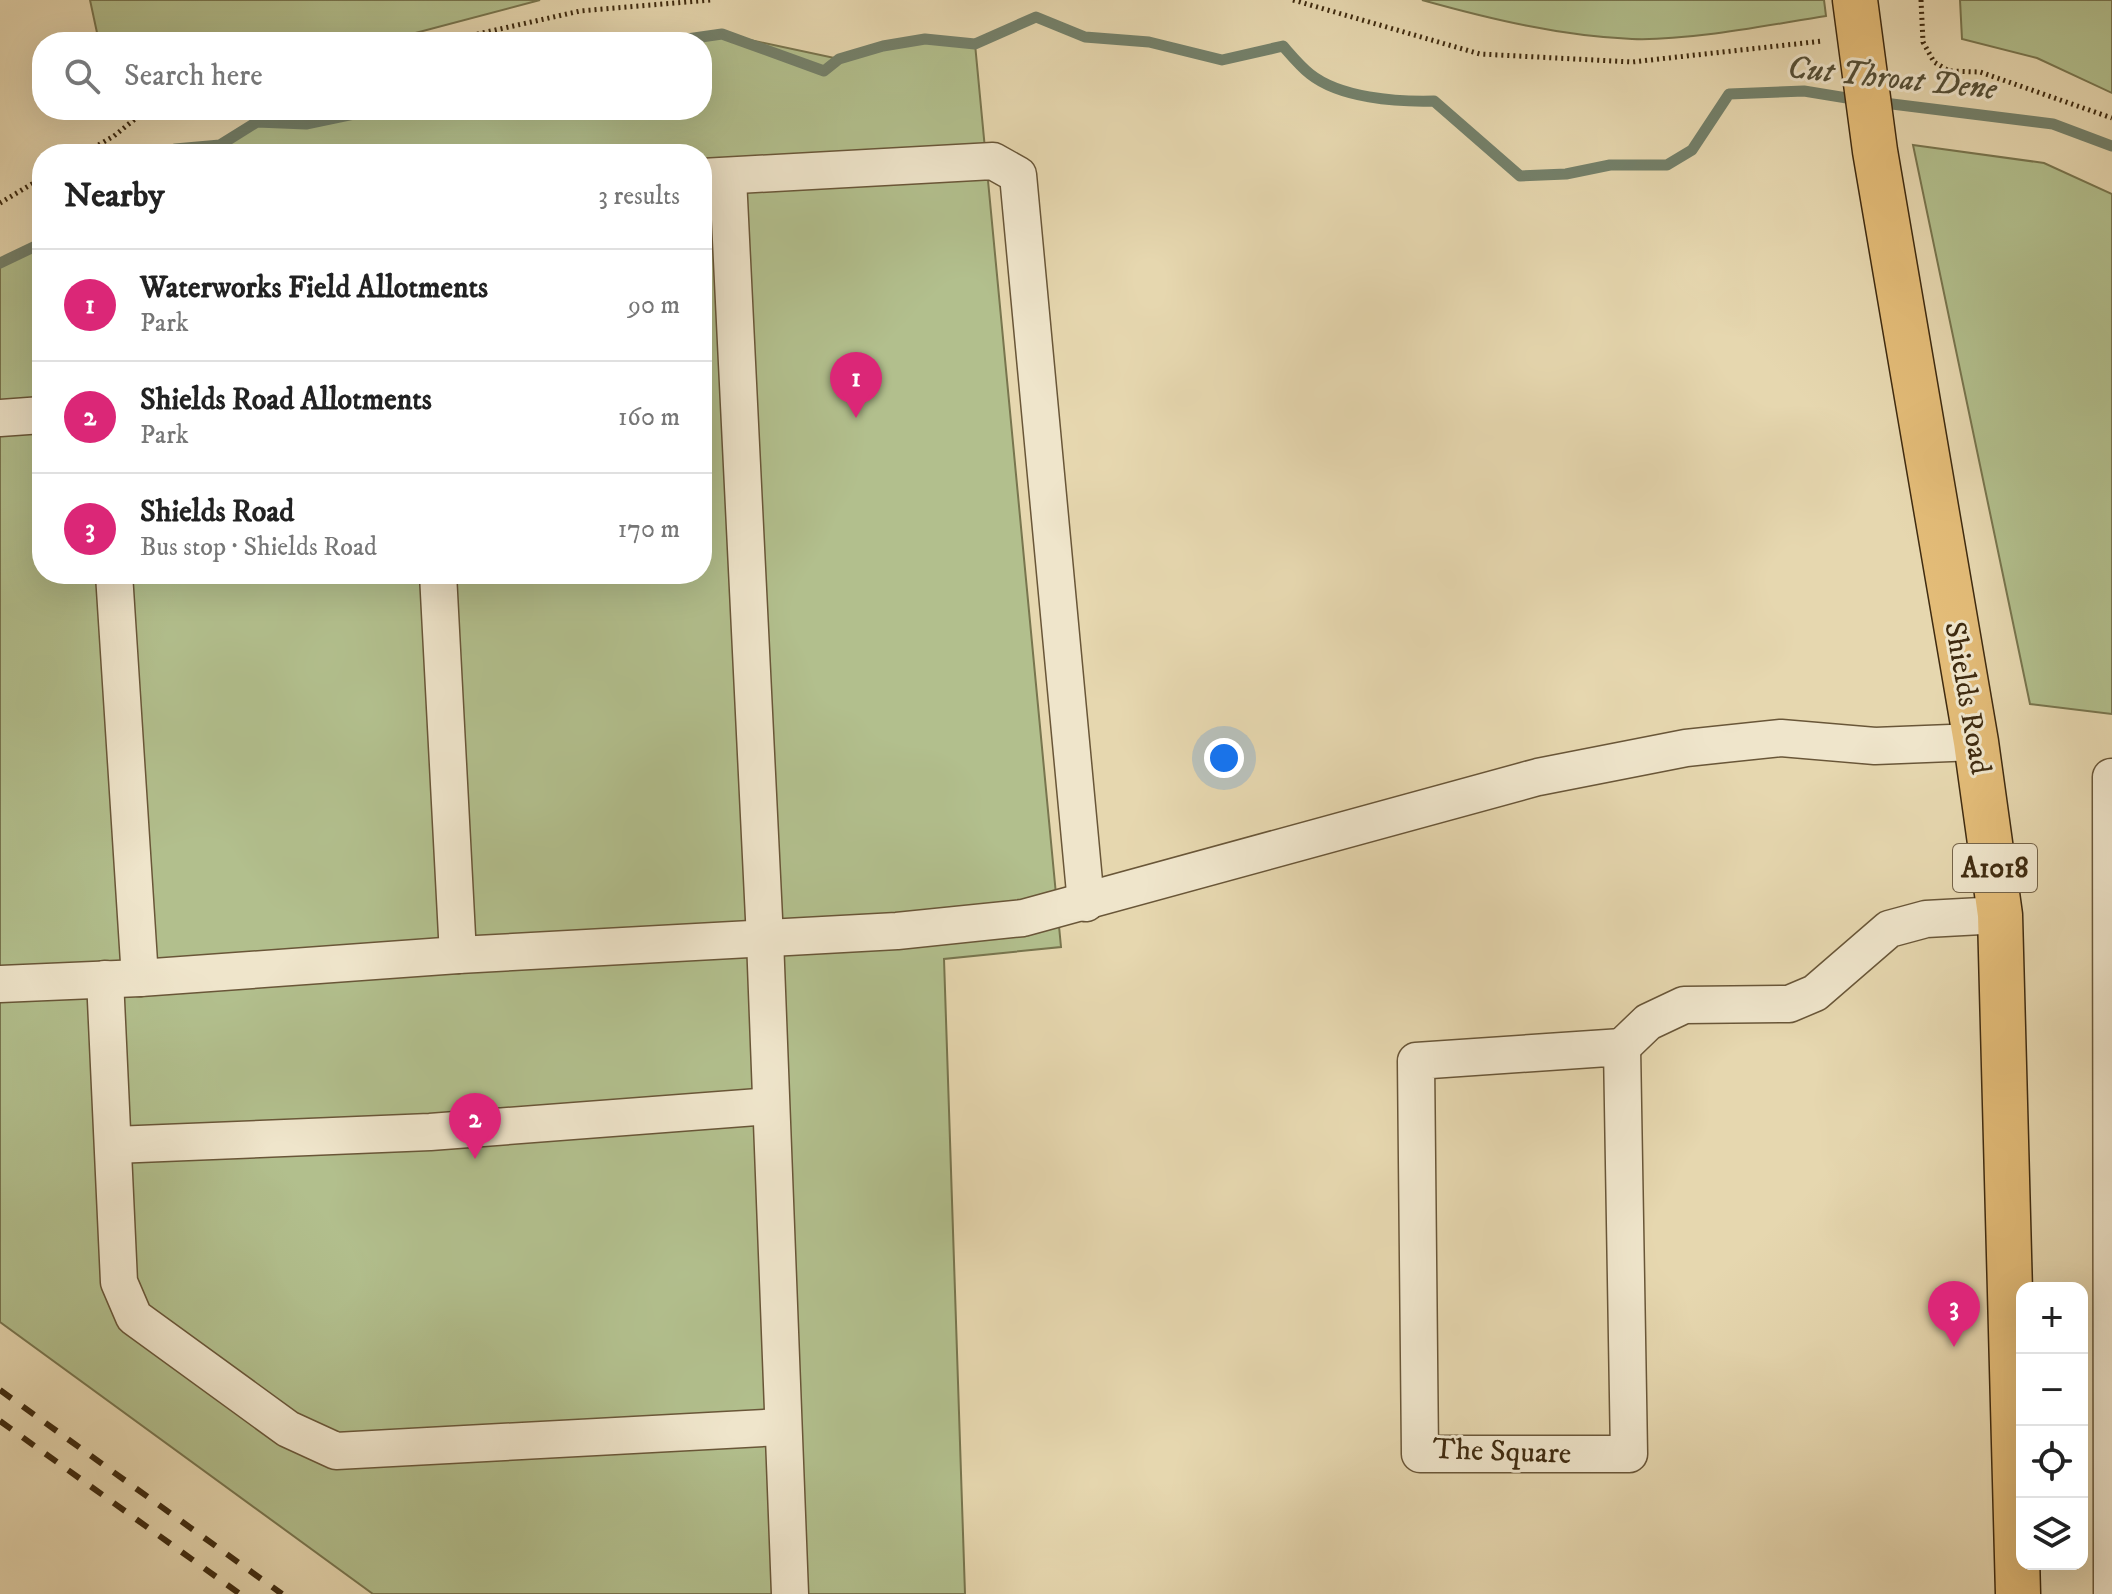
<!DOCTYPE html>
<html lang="en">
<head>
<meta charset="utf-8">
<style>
	:root { --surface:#fff; --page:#f6f6f6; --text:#222; --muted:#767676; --line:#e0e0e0; --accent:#db2777 }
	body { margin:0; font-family:"IM FELL DW Pica",serif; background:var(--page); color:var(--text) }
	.controls { position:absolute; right:24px; bottom:24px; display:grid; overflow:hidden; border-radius:16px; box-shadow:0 8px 32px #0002 }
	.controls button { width:72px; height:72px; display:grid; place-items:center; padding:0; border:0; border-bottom:2px solid var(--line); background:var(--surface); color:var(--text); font:40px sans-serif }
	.you { position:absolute; left:1224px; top:758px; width:28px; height:28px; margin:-20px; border:6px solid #fff; border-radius:50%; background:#1a73e8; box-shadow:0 0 0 12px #1a73e833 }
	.badge { display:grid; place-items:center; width:52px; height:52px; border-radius:50%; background:var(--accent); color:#fff; font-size:26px; font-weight:700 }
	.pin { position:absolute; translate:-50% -66px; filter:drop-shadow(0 2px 4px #0008) }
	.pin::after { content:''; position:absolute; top:42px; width:28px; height:24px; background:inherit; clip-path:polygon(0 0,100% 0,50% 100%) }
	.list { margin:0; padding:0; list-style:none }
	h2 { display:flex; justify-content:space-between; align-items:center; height:104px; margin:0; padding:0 32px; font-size:34px }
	h2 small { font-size:26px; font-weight:400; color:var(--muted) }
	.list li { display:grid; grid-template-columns:52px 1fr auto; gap:24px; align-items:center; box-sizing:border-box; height:112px; padding:0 32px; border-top:2px solid var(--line) }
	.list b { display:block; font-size:30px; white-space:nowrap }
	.list p { margin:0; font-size:26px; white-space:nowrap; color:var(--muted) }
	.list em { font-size:26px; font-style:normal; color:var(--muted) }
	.icon { flex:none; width:44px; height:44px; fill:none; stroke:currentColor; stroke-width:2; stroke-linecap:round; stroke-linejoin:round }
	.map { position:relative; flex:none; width:2112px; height:1594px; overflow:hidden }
	.search { position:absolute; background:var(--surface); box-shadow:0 8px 32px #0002; left:32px; top:32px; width:680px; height:88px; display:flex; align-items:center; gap:20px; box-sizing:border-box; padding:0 28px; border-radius:32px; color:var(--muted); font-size:30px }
	.panel { position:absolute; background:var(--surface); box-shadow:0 8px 32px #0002; left:32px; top:144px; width:680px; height:440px; border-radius:32px }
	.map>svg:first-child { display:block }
	.green { fill:#b2bf8d; stroke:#78754e; stroke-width:2 }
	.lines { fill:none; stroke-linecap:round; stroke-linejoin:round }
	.stream { stroke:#74816b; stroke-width:11 }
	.minor-casing { stroke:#695638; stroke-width:39 }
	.highway-casing { stroke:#3f2b10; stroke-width:47 }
	.path { stroke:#3f2b10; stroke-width:5; stroke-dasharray:2 4; stroke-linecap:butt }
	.minor { stroke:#efe5cb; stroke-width:36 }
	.highway { stroke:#e3bc78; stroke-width:44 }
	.rail { stroke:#3f2b10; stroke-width:6; stroke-dasharray:14 14; stroke-linecap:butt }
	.labels { text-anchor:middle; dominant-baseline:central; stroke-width:6; stroke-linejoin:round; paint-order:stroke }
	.shield { fill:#efe5cb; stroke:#746348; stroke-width:2 }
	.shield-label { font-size:28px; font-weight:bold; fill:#3f2b10 }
	.street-label { font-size:30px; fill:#3f2b10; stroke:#efe5cb }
	.water-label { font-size:32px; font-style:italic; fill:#554f36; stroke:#efe5cb }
</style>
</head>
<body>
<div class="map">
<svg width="2112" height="1594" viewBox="0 0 2112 1594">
	<rect width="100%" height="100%" fill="#e6d7af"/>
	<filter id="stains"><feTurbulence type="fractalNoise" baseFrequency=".0025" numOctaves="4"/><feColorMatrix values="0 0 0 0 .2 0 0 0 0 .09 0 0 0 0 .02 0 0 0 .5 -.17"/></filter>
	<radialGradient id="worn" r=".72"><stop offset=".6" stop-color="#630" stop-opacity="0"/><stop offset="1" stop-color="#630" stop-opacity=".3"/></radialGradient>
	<!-- green -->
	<g class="green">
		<polygon points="90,0 540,0 404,36 335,42 99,42"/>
		<path d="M1422,0H1824L1826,16C1768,25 1690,41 1632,39C1561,36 1490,19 1422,0Z"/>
		<polygon points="1960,0 2112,0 2112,93 2037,58 1962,39"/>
		<polygon points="722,34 839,59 925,39 975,44 1061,947 944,959 965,1594 373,1594 0,1322 0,263 42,243 42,574 702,574 702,154 166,154 175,149 220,145 257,122 306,124 373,110 702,110 702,42 666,42"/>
		<polygon points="1913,145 2044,163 2112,194 2112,714 2030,704"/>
	</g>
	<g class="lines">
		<!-- stream -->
		<g class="stream">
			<path d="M666,42L722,34L824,71L839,59L883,46L925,39L975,44L1036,17L1085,37L1149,42L1222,60L1283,46C1291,55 1300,66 1310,74C1340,98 1396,102 1434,101L1520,176L1566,174L1610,165H1667L1692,150L1729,94L1804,91L1859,100"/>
			<polyline points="1876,102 2053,124 2112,146"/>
			<polyline points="167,154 175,149 220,145 257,122 306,124 373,110"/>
			<polyline points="0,263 42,243"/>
		</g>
		<!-- minor casing -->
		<g class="minor-casing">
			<g id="minor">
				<polyline points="702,177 993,161 1018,175 1086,903"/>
				<polyline points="728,178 765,939 790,1594"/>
				<polyline points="0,418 42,415"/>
				<polyline points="114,574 140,978"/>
				<polyline points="438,574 458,955"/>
				<polyline points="2111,777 2112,1594"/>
				<polyline points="105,979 119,1282 134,1317 288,1429 336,1451 782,1427"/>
				<polyline points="0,984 140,978 458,955 897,931 1023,918 1538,777 1686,748 1781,738 1875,746 1976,742"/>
				<polygon points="1622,1047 1629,1454 1420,1454 1416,1061"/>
				<polyline points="1622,1047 1648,1022 1684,1005 1789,1004 1815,993 1889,929 1926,919 2000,915"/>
				<polyline points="114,1145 430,1132 770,1106"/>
			</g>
		</g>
		<!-- highway casing -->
		<g class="highway-casing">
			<polyline id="highway" points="1855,0 1875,151 1976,742 2000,915 2018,1594"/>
		</g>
		<!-- path -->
		<g class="path">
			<polyline points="1293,0 1480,54 1632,62 1823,41"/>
			<polyline points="1921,0 1923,42 1934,62 1949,71 1980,72 2112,118"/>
			<polyline points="442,42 580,11 711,0"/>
			<polyline points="83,154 114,136 146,110"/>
			<polyline points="0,203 42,178"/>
		</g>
		<!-- minor -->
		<use href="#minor" class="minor"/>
		<!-- highway -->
		<use href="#highway" class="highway"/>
		<!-- rail -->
		<g class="rail">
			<polyline points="0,1390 282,1594"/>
			<polyline points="0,1421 240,1594"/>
		</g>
	</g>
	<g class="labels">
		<!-- shield labels -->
		<rect class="shield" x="1953" y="844" width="84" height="48" rx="6"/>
		<g class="shield-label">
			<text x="1995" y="868">A1018</text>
		</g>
		<!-- street labels -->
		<g class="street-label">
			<text transform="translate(1967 698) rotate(80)">Shields Road</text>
			<text transform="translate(1502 1452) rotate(2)">The Square</text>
		</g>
		<!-- water labels -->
		<g class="water-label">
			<text transform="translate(1892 79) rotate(6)">Cut Throat Dene</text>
		</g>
	</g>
	<rect width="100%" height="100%" filter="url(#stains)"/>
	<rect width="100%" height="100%" fill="url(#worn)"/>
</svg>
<div class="controls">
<button>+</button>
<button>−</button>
<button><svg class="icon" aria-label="locate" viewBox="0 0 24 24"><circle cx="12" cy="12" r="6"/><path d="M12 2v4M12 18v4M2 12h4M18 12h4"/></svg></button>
<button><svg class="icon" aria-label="layers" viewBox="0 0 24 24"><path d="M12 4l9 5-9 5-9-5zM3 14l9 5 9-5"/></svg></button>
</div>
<div class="you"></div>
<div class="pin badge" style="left:856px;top:418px">1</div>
<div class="pin badge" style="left:475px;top:1159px">2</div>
<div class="pin badge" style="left:1954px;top:1347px">3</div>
<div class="search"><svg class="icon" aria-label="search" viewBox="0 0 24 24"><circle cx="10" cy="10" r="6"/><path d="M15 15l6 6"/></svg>Search here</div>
<section class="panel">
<h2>Nearby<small>3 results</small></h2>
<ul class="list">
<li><span class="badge">1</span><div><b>Waterworks Field Allotments</b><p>Park</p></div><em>90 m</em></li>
<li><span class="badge">2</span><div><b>Shields Road Allotments</b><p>Park</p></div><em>160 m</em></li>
<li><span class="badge">3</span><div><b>Shields Road</b><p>Bus stop · Shields Road</p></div><em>170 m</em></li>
</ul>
</section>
</div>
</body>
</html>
